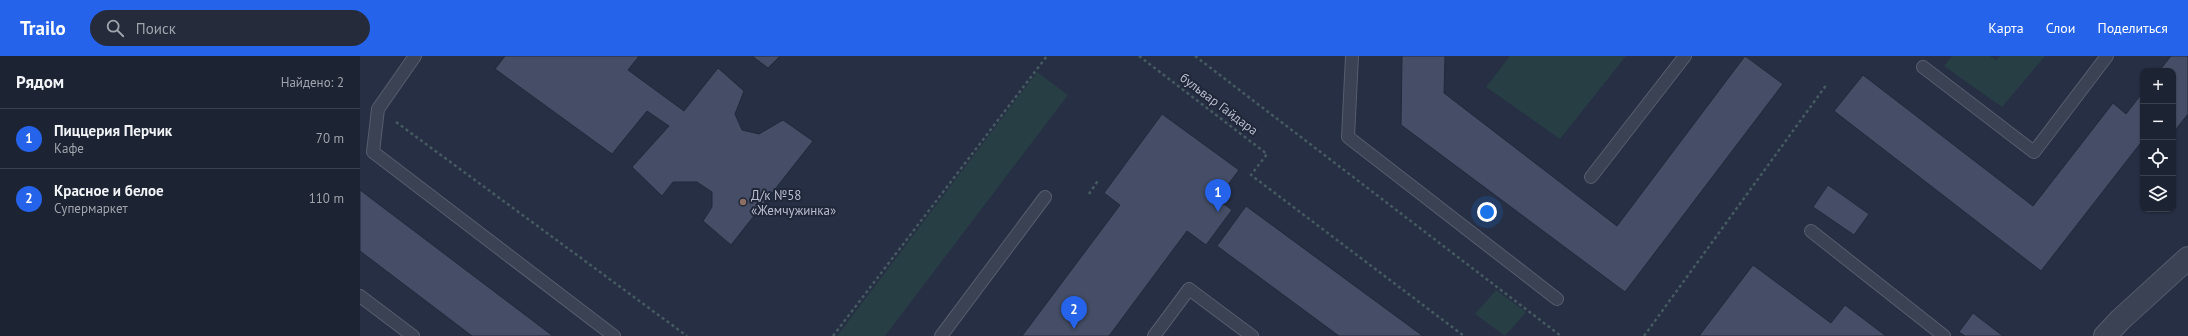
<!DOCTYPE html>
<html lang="ru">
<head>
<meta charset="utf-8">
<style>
	:root { --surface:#1c2333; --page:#252b3b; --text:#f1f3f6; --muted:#a0a4ac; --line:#3a404e; --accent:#2563eb }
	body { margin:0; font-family:"PT Sans",sans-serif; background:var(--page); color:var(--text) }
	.controls { position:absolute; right:12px; top:12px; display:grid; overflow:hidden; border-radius:8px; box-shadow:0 1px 3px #0004 }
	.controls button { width:36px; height:36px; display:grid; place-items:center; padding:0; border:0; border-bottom:1px solid var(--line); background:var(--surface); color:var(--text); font:20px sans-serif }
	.you { position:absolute; left:1127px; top:156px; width:14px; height:14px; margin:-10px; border:3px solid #fff; border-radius:50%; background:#1a73e8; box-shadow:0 0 0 6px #1a73e833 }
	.badge { display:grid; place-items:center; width:26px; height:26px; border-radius:50%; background:var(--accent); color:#fff; font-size:13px; font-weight:700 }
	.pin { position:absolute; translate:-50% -33px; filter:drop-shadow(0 1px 2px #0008) }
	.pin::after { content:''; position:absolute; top:21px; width:14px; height:12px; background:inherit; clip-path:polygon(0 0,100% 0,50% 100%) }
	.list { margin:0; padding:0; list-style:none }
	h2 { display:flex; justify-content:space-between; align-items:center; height:52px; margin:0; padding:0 16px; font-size:17px }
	h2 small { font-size:13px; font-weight:400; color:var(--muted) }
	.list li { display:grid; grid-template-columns:26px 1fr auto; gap:12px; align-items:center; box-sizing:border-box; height:60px; padding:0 16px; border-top:1px solid var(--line) }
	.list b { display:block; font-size:15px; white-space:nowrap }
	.list p { margin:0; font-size:13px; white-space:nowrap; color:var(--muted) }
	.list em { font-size:13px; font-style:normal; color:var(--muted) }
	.icon { flex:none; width:22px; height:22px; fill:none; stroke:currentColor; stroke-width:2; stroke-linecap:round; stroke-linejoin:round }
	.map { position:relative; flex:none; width:1828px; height:280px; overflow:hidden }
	header { display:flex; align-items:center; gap:24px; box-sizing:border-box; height:56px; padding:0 20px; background:var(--accent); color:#fff }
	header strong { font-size:19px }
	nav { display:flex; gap:22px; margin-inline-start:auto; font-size:14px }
	.search { width:280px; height:36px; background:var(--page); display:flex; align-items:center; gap:10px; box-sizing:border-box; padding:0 14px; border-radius:22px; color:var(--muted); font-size:15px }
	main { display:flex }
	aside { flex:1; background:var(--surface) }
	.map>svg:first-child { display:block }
	.green { fill:#283e45 }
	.building { fill:#454e66; stroke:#21293b }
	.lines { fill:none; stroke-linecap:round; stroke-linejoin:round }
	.service-casing { stroke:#565d6e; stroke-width:14 }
	.tertiary-casing { stroke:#565d6e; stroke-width:24 }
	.path { stroke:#465b61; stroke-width:2.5; stroke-dasharray:3 3; stroke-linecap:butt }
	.service { stroke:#3a4254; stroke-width:12 }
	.tertiary { stroke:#3a4254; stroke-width:22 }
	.education-dot { fill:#8d6e63; stroke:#1f2739; stroke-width:1.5 }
	.labels { text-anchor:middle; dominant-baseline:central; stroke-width:4; stroke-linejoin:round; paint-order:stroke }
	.street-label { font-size:13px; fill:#b8bdcd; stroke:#1f2739 }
	.poi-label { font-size:13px; fill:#b8bdcd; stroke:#1f2739; text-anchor:start }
</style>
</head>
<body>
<header>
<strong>Trailo</strong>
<div class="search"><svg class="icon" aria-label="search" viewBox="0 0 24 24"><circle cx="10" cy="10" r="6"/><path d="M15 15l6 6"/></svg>Поиск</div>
<nav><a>Карта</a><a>Слои</a><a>Поделиться</a></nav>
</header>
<main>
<aside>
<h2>Рядом<small>Найдено: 2</small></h2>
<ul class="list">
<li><span class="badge">1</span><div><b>Пиццерия Перчик</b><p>Кафе</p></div><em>70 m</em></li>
<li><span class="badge">2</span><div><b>Красное и белое</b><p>Супермаркет</p></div><em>110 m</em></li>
</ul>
</aside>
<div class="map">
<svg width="1828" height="280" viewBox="0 0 1828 280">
	<rect width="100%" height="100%" fill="#262f44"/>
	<!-- green -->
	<g class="green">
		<polygon points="1150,0 1266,0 1200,83 1126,31"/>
		<polygon points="1592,0 1630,0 1636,4 1640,0 1685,0 1642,51 1584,10"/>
		<polygon points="677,16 708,39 525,280 477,280"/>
		<polygon points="1136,234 1166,256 1145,280 1115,258"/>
	</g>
	<!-- building -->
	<g class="building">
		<polygon points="145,0 279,0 268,14 324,55 358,12 384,35 375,58 382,74 399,78 423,64 453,85 371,189 343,165 352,151 352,136 337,126 313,126 302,140 272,111 309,70 287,55 252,98 135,13"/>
		<polygon points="392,0 420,0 408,12"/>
		<polygon points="1042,0 1085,0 1084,37 1257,170 1385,0 1423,28 1265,236 1041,69"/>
		<polygon points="1811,0 1828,0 1828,58 1813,77 1813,15 1799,15"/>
		<polygon points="1503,19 1673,150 1753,47 1766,58 1783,36 1783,84 1681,215 1474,55"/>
		<polygon points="802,58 879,114 857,143 872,154 846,189 827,175 749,280 662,280 760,149 744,137"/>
		<polygon points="1468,129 1509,158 1494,179 1453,151"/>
		<polygon points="0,134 193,280 112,280 0,195"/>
		<polygon points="886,150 1063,280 979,280 857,190"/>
		<polygon points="1393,209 1471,267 1485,249 1526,280 1339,280"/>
		<polygon points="1613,257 1643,280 1605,280 1599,276"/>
	</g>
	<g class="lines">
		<!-- service casing -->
		<g class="service-casing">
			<g id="service">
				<polyline points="55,0 18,53 13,96 254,280"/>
				<polyline points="992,0 988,81 1197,243"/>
				<polyline points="1563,11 1674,96 1747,0"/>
				<polyline points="1231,121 1325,0"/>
				<polyline points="1451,175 1584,280"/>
				<polyline points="0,240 53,280"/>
				<polyline points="581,280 685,141"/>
				<polyline points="794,280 829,233 892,280"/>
			</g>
		</g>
		<!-- tertiary casing -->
		<g class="tertiary-casing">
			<polyline id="tertiary" points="1745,280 1760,264 1828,202"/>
		</g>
		<!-- path -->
		<g class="path">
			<polyline points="779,0 907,98 891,119 1104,280"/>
			<polyline points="835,0 1201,280"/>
			<polyline points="36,66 327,280"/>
			<polyline points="729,138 739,123"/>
			<polyline points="473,280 687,0"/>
			<polyline points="1284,280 1467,28"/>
		</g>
		<!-- service -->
		<use href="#service" class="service"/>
		<!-- tertiary -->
		<use href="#tertiary" class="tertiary"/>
	</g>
	<!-- markers -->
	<circle class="education-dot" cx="383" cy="146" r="4"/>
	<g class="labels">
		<!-- street labels -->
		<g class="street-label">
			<text transform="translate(859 48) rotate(37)">бульвар Гайдара</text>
		</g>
		<!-- poi labels -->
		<g class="poi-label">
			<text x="391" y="139">Д/к №58<tspan x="391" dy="15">«Жемчужинка»</tspan></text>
		</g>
	</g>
</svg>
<div class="controls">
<button>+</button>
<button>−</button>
<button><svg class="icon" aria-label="locate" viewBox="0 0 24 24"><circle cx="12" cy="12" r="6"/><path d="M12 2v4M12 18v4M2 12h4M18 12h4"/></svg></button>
<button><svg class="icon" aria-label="layers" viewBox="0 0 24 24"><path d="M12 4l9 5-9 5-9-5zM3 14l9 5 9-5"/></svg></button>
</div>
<div class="you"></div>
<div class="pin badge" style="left:858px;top:156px">1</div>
<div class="pin badge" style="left:714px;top:273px">2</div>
</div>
</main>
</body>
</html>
